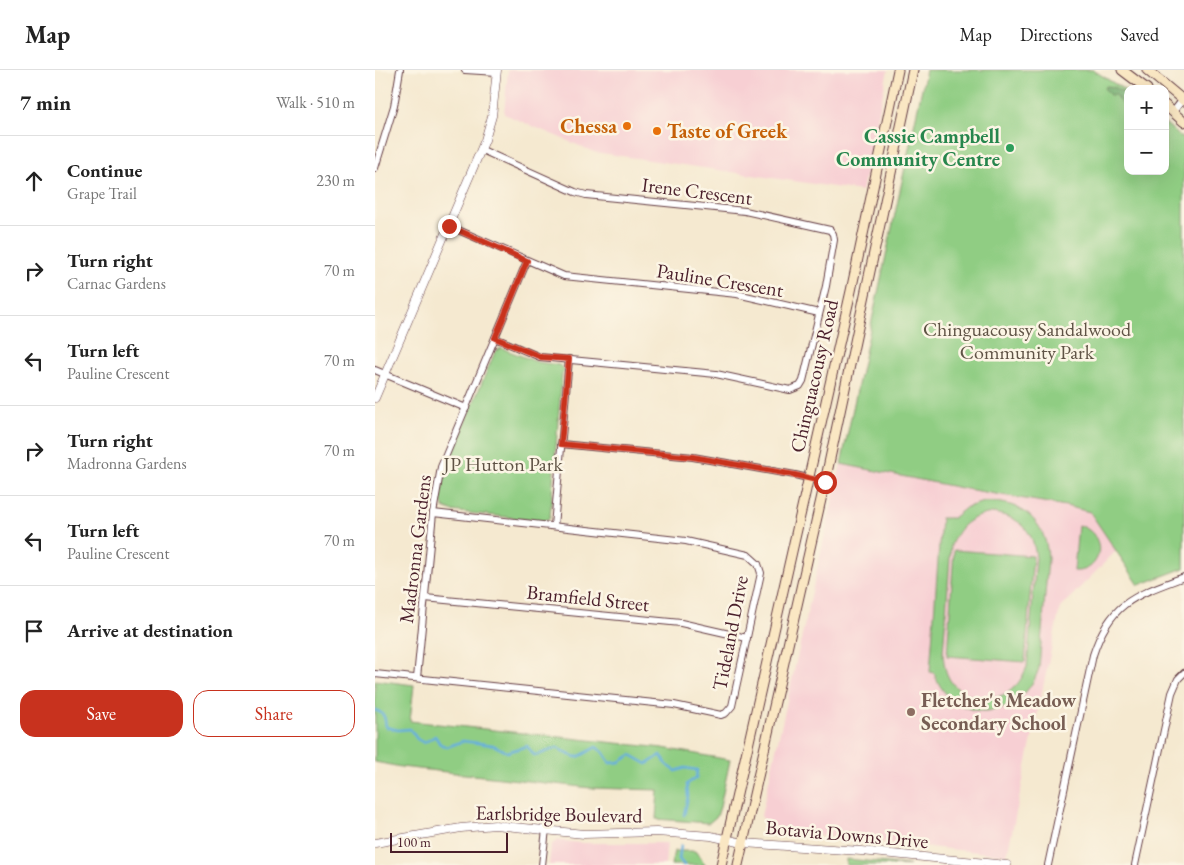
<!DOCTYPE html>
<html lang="en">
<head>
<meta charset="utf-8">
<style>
	:root { --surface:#fff; --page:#f2f2f2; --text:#222; --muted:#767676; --line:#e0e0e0; --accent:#c8321e }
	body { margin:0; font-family:"EB Garamond",serif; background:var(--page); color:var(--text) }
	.controls { position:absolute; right:15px; top:15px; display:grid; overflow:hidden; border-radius:10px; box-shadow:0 5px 20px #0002 }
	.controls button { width:45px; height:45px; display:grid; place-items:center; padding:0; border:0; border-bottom:1px solid var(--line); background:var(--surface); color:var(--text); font:25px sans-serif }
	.scale { position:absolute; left:15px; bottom:12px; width:118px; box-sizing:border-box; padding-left:5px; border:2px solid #4a1f2b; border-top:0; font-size:14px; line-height:18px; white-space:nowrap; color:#4a1f2b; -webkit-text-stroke:4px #fcf5e5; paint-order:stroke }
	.stop { position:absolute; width:15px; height:15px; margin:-11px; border:4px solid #c8321e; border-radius:50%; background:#fff }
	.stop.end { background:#c8321e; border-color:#fff; box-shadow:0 1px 5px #0008 }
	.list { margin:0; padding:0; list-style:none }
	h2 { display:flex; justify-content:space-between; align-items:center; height:65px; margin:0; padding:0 20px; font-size:21px }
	h2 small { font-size:16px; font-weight:400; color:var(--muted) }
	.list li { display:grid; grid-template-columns:32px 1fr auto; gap:15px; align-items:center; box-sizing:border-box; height:90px; padding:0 20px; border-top:1px solid var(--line) }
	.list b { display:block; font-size:19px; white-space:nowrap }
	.list p { margin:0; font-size:16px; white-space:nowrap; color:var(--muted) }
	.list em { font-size:16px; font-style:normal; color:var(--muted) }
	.actions { display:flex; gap:10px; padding:15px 20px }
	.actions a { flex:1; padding:11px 0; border:1px solid var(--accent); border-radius:15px; text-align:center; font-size:18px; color:var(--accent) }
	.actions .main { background:var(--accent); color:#fff }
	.icon { flex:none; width:28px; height:28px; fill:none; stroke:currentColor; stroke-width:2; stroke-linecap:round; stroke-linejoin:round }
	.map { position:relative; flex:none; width:809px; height:795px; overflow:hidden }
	header { display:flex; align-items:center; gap:30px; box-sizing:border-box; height:70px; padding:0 25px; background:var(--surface); border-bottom:1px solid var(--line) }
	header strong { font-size:24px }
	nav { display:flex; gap:28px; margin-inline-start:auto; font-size:18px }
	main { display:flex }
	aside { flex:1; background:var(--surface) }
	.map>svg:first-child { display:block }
	.built { fill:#f7cfd3 }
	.green { fill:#90cd83; stroke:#6d7657; fill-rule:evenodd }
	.forest { fill:#74b071; stroke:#5f684e }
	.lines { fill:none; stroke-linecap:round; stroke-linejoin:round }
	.stream { stroke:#66afde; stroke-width:2.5 }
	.minor-casing { stroke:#643d44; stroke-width:8 }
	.tertiary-casing { stroke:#643d44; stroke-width:9 }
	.secondary-casing { stroke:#643d44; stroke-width:11 }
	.minor { stroke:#fff; stroke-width:6 }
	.tertiary { stroke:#fff; stroke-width:8 }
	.secondary { stroke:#fae7c3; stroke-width:9 }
	.route { stroke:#c8321e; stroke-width:6 }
	.food-dot { fill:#e8710a; stroke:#fcf5e5; stroke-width:2 }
	.leisure-dot { fill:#2e9e5b; stroke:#fcf5e5; stroke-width:2 }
	.education-dot { fill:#8d6e63; stroke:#fcf5e5; stroke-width:2 }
	.labels { text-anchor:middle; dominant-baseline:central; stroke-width:5; stroke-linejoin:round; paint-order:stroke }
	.food-label { font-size:20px; font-weight:bold; fill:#c56008; stroke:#fcf5e5; text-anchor:end }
	.leisure-label { font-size:20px; font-weight:bold; fill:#27864d; stroke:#fcf5e5; text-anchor:end }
	.street-label { font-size:20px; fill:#4a1f2b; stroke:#fcf5e5 }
	.park-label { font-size:20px; fill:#5f5345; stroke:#fcf5e5 }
	.education-label { font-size:20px; font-weight:bold; fill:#785e54; stroke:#fcf5e5; text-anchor:start }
</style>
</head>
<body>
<header>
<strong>Map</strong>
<nav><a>Map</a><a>Directions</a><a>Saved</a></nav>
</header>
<main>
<aside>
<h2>7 min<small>Walk · 510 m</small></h2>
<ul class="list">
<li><svg class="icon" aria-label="ahead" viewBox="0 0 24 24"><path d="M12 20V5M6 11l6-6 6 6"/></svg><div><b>Continue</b><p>Grape Trail</p></div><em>230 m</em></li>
<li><svg class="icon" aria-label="right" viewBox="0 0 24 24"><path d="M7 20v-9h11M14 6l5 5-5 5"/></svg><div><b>Turn right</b><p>Carnac Gardens</p></div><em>70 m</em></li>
<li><svg class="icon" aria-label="left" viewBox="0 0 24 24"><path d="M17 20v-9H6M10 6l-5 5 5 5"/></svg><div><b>Turn left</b><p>Pauline Crescent</p></div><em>70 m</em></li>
<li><svg class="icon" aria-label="right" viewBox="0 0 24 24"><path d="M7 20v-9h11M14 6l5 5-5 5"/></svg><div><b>Turn right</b><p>Madronna Gardens</p></div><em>70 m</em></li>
<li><svg class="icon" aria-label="left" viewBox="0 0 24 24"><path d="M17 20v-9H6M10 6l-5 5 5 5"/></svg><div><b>Turn left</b><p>Pauline Crescent</p></div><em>70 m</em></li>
<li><svg class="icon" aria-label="arrive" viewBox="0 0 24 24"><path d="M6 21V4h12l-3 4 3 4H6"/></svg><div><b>Arrive at destination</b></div></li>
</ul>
<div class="actions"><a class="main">Save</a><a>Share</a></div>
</aside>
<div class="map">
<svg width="809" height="795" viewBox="0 0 809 795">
	<rect width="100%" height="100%" fill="#fcf5e5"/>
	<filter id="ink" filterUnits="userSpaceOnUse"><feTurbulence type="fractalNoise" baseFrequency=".02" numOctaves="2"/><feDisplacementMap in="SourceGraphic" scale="10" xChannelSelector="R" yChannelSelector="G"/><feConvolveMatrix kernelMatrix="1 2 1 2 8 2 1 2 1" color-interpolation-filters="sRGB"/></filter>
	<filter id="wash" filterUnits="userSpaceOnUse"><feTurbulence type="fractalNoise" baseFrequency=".0096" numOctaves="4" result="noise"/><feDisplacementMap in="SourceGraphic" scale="20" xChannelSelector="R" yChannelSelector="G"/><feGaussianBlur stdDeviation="1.12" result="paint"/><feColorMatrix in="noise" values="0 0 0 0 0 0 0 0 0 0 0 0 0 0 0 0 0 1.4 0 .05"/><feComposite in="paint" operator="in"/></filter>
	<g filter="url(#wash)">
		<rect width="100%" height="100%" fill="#f5e9d0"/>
		<!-- built -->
		<g class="built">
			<polygon points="133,0 513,0 487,121 219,82 129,44"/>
			<polygon points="466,394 586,418 691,436 715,442 742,480 685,538 632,785 398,761 386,746"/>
			<polygon points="183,770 204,773 292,773 290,795 174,795 176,775"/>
		</g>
		<!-- green -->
		<g class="green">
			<polygon points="551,0 718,0 753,22 753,101 790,101 790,53 809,70 809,498 764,515 715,442 691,436 586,418 466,394"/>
			<polygon points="126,278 162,292 184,295 190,300 187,304 175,448 167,451 76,441 69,438 66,431 70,399 120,282"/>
			<path d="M609,432C646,430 672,451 673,489L664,598C652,638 605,656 573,626C566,619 562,611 559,603L555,602L566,448H578L592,437ZM617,443C645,447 658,459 661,488L652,597C648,605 645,613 637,619C619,635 588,630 575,610C570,602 569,593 568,584L576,475C585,454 595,447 617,443Z"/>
			<path d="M703,455C734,463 728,503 699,501Z"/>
			<polygon points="579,480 658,486 650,592 572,586"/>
			<polygon points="0,610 39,615 35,651 288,678 355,690 345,737 342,746 334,753 281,749 283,720 216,718 26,697 0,692"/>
			<polygon points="299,781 320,781 331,795 296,795"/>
			<polygon points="471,789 534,795 471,795"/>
		</g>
		<!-- forest -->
		<polygon class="forest" points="732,16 738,17 751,24 753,26 753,37 749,36 743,30 741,25 735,25 729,18"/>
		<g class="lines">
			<!-- stream -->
			<g class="stream">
				<path d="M0,640C10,643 10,648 11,657L23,660L35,659L42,669L49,673L60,666L65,674L72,677L88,671L118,675L132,682L152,676L159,685C167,685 174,680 182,678C206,691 199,689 221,677L228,682L235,693L245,692L256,685L272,694L286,685L292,695L301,701L310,698L322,700L321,708L312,714L313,726L309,745"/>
				<polyline points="306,775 304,789 309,795"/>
			</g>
		</g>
	</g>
	<g filter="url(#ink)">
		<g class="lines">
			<!-- minor casing -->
			<g class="minor-casing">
				<g id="minor">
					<polyline points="90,0 122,2"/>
					<polyline points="798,42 809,28"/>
					<polyline points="107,80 200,122 211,125 370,141 455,160 458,164 459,170 451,216 428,311 425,316 415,320 341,304 165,287 120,268"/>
					<polyline points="0,98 19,36 25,0"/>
					<polyline points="74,156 189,206 362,224 444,243"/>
					<polyline points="0,300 91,338"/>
					<polyline points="186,374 318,387 420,405 450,412"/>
					<polyline points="179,456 194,289"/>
					<polyline points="50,528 306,553 372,568"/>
					<polyline points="0,604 299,635 346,645 351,643 357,636 386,503 383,494 373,485 311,471 58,443"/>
					<polyline points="42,608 58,443 66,397 152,191"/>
					<polyline points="167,795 171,759"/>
					<path d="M673,795L718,585C735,532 761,525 809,507"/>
					<polyline points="760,795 797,623 803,609 809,603"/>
				</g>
			</g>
			<!-- tertiary casing -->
			<g class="tertiary-casing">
				<g id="tertiary">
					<polyline points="0,328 110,70 117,46 122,0"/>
					<polyline points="0,773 86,758 120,755 209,764 281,762 336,766 368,773 486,781 632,795"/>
				</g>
			</g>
			<!-- secondary casing -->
			<g class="secondary-casing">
				<g id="secondary">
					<polyline points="747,0 772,19"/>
					<polyline points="772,0 809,31"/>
					<polyline points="790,35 809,52"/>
					<polyline points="346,795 476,221 523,0"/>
					<polyline points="363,795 450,412 538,0"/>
				</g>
			</g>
			<!-- minor -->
			<use href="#minor" class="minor"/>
			<!-- tertiary -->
			<use href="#tertiary" class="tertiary"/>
			<!-- secondary -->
			<use href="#secondary" class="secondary"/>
		</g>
	</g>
	<g class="lines" filter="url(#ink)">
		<!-- route -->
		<polyline class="route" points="74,156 152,191 120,268 166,287 194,289 186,374 318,387 420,405 450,412"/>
	</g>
	<!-- markers -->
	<g class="food-dot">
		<circle cx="252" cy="56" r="5"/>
		<circle cx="282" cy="61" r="5"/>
	</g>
	<circle class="leisure-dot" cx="635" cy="78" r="5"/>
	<circle class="education-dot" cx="536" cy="642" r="5"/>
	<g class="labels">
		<!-- food labels -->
		<g class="food-label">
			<text x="242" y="56">Chessa</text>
			<text x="292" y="61" text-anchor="start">Taste of Greek</text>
		</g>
		<!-- leisure labels -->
		<g class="leisure-label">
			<text x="625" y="66">Cassie Campbell<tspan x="625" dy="23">Community Centre</tspan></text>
		</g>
		<!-- street labels -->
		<g class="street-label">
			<text transform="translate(322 121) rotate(7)">Irene Crescent</text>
			<text transform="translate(345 210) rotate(9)">Pauline Crescent</text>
			<text transform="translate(439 306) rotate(-77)">Chinguacousy Road</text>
			<text transform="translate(40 479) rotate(-83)">Madronna Gardens</text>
			<text transform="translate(213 528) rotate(6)">Bramfield Street</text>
			<text transform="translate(355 563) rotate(-79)">Tideland Drive</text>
			<text transform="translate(184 744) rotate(1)">Earlsbridge Boulevard</text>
			<text transform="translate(472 764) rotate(5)">Botavia Downs Drive</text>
		</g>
		<!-- park labels -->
		<g class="park-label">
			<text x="652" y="259">Chinguacousy Sandalwood<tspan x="652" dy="23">Community Park</tspan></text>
			<text x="128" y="394">JP Hutton Park</text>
		</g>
		<!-- education labels -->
		<g class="education-label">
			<text x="546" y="630">Fletcher's Meadow<tspan x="546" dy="23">Secondary School</tspan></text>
		</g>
	</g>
</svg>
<div class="controls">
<button>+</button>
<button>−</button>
</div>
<div class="scale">100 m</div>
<div class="stop" style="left:450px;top:412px"></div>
<div class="stop end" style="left:74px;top:156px"></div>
</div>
</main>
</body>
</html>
